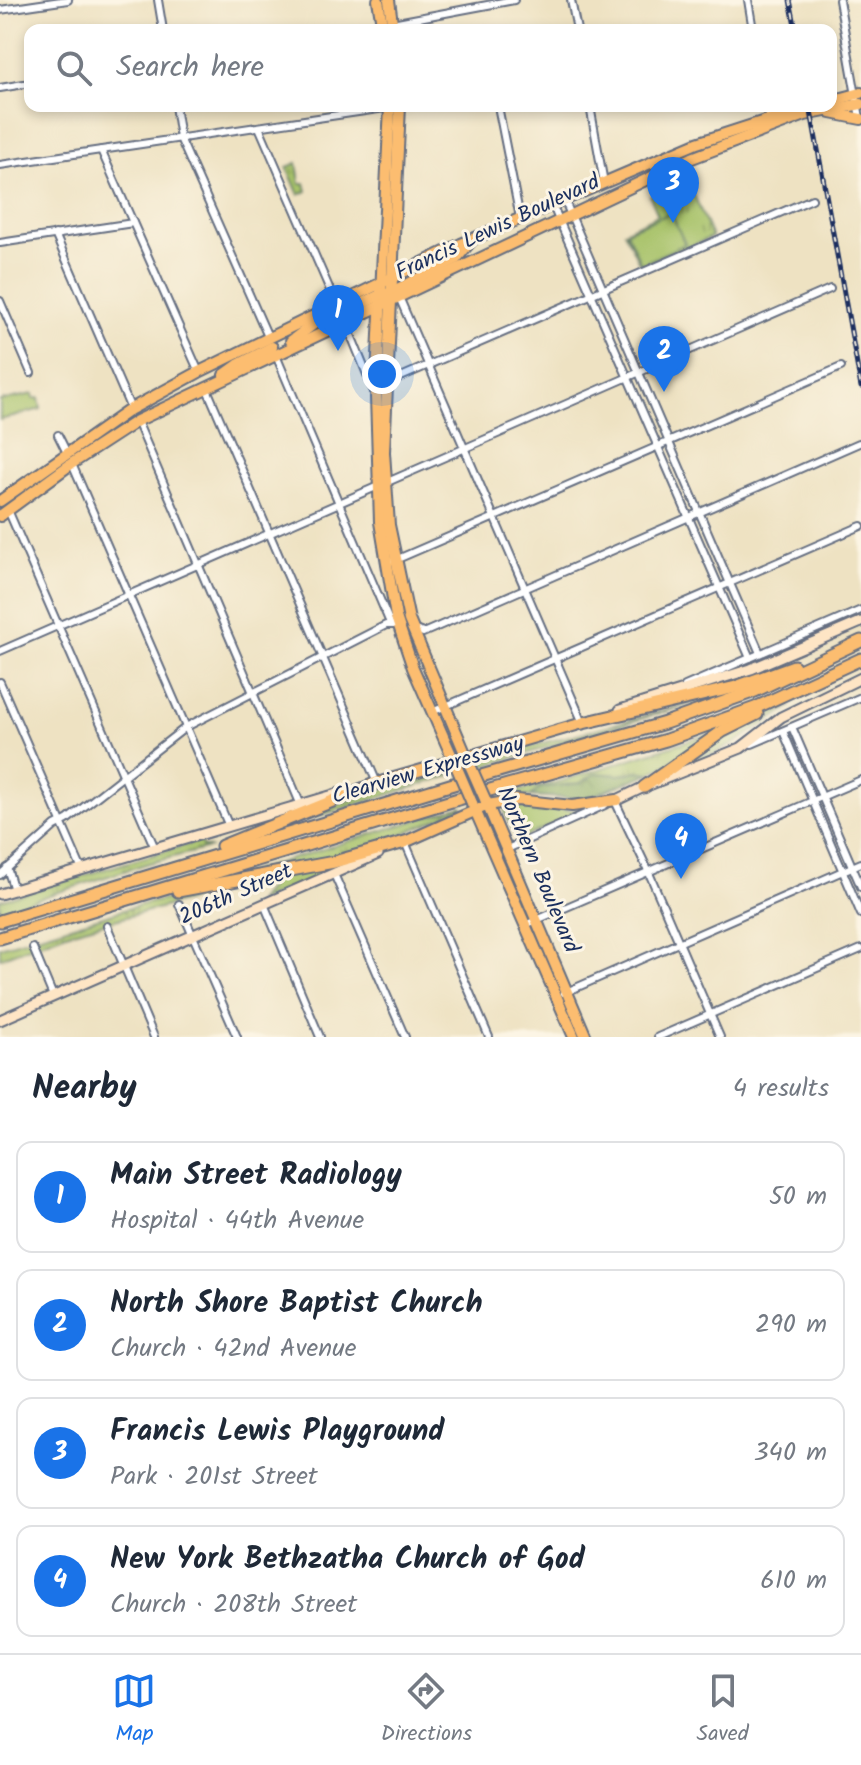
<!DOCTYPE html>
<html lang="en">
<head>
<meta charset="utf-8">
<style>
	:root { --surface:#fff; --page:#f6f6f7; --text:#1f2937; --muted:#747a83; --line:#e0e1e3; --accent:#1a73e8 }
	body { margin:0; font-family:Kalam,sans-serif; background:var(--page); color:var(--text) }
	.you { position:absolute; left:382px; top:374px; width:28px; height:28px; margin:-20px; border:6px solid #fff; border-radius:50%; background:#1a73e8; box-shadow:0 0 0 12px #1a73e833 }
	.badge { display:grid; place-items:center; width:52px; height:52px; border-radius:50%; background:var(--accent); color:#fff; font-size:26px; font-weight:700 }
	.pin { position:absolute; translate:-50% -66px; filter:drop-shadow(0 2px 4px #0008) }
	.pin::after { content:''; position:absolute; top:42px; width:28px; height:24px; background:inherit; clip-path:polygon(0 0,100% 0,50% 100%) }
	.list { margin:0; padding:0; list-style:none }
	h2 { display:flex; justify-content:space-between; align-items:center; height:104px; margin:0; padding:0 32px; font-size:34px }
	h2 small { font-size:26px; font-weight:400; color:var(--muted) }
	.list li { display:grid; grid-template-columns:52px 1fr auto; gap:24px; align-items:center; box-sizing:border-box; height:112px; margin:0 16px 16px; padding:0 16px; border:2px solid var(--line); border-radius:16px }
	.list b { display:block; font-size:30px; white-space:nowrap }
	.list p { margin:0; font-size:26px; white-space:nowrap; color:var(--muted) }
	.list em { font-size:26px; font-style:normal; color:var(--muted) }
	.icon { flex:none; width:44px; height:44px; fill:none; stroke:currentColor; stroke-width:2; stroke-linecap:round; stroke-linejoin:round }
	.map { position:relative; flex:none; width:861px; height:1037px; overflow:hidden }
	.search { position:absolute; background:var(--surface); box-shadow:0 4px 12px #0003; left:24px; right:24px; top:24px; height:88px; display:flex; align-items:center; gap:20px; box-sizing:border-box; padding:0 28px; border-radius:16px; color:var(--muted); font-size:30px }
	.sheet { height:616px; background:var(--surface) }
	nav { display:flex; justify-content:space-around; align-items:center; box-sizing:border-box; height:112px; border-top:2px solid var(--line); background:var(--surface); font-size:22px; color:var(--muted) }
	nav a { display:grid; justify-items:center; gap:4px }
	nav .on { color:var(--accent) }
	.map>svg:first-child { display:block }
	.grass { fill:url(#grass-tufts); stroke:#617864; stroke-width:2 }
	.forest { fill:url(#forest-crowns); stroke:#506c5e; stroke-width:2 }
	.garden { fill:#a7c269; stroke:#617864; stroke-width:2 }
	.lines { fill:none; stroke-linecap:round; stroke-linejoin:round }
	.street-casing { stroke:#656e81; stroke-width:10 }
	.secondary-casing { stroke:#656e81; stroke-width:13 }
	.primary-casing { stroke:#656e81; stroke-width:14 }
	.highway-casing { stroke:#656e81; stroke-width:15 }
	.street { stroke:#fff; stroke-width:6 }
	.secondary { stroke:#fee5c5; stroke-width:9 }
	.primary { stroke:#fcbd6f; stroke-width:10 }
	.highway { stroke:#fcbd6f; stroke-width:11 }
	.rail-casing { stroke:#1b2f5e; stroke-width:5 }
	.rail { stroke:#fcf5e5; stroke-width:2; stroke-dasharray:6; stroke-linecap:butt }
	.primary-bridge-casing { stroke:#656e81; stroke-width:14; stroke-linecap:butt }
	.primary-bridge { stroke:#fcbd6f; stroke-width:10 }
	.labels { text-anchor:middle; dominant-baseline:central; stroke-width:6; stroke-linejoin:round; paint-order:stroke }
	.street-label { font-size:22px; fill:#1b2f5e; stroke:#fcf5e5 }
</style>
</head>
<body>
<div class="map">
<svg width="861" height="1037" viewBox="0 0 861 1037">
	<defs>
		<pattern id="grass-tufts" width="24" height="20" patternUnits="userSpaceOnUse" patternTransform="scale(2)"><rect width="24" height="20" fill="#a7c269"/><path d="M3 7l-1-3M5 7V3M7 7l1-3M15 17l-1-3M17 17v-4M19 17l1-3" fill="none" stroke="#879e5a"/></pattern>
		<pattern id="forest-crowns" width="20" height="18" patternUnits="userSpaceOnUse" patternTransform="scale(2)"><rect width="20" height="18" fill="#85a85d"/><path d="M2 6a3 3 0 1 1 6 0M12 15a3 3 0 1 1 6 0" fill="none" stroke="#6c8950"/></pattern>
	</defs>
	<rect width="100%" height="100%" fill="#fcf5e5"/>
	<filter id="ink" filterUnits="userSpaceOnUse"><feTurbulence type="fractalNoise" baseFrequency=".0125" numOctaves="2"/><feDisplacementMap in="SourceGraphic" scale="16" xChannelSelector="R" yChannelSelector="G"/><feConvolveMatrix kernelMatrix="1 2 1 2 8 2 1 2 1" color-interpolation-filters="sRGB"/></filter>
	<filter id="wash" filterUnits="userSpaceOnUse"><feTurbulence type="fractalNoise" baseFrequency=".006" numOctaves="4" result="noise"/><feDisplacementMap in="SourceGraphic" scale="32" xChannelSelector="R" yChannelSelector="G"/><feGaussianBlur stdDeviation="1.8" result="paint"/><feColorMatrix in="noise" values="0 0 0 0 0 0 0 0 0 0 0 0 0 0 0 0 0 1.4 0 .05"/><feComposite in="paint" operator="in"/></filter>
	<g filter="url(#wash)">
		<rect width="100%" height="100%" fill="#eee2c2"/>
		<!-- grass -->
		<g class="grass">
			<polygon points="297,163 300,183 305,183 307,191 299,195 287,167"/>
			<polygon points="684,172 712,237 641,267 624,231 658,215 650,196 654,194 650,186"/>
			<polygon points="714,697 485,766 481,760"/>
			<path d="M792,706L732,745L686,767L683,764C718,739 750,718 792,706Z"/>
			<polygon points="718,731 686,754 651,773 584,799 501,795 562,781"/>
			<polygon points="445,768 450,776 296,823 334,806"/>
			<polygon points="462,806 463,808 367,849 233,877"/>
			<polygon points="517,806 584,811 518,840 511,826 516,826 519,821 514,818 508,822 504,808"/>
			<polygon points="200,841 202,846 209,848 149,863 0,911 0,900"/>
			<polygon points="337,866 325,874 257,902 271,886 270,877"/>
			<polygon points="246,882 247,885 69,932 0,958 0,947 140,905"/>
		</g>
		<!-- forest -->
		<polygon class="forest" points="636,771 651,773 584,799 531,796 540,788 580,783 596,773 620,775"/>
		<!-- garden -->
		<g class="garden">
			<polygon points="681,175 688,191 667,200 660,184"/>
			<polygon points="671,213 685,244 641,264 626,231"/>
			<polygon points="33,394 34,399 39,398 41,409 0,420 0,401"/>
		</g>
	</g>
	<g filter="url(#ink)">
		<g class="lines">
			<!-- street casing -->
			<g class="street-casing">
				<g id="street">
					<polyline points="158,0 163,30"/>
					<polyline points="571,0 577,30"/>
					<polyline points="748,0 753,30"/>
					<polyline points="839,0 860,118"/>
					<polyline points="0,10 68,0"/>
					<polyline points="392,23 514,0"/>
					<polyline points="0,88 30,83"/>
					<polyline points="175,106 180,138 269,339"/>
					<polyline points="498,106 520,218"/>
					<polyline points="590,106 604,183"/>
					<polyline points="767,106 770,118"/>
					<polyline points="259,127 337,306"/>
					<polyline points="101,150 199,372"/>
					<polyline points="0,165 392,107"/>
					<polyline points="564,199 760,653"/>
					<polyline points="552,204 750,658"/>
					<polyline points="55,234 131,409"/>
					<polyline points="0,243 133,223"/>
					<polyline points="399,297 583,723"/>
					<polyline points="0,301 31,373"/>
					<polyline points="346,323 375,394"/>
					<polyline points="275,353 390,623"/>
					<polyline points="387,383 812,199"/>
					<polyline points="207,389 377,783"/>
					<polyline points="137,421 300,803"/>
					<polyline points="58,435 67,453"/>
					<polyline points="72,464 228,824"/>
					<polyline points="8,510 154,846"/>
					<polyline points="393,561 841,367"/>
					<polyline points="415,630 423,633 859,443"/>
					<polyline points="0,651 830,289"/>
					<polyline points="0,682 82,870"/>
					<polyline points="685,686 861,610"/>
					<polyline points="432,712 861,526"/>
					<polyline points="792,727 861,887"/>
					<polyline points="783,731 861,914"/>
					<polyline points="752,744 861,697"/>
					<polyline points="615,801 646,866 720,1037"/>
					<polyline points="405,842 489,1037"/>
					<polyline points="505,850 605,805"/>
					<polyline points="7,868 14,890"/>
					<polyline points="334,874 405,1037"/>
					<polyline points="0,875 55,826 67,820 186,727 386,625 400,625"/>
					<polyline points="179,904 237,1037"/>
					<polyline points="264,904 320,1037"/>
					<polyline points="525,925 861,780"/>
					<polyline points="107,926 154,1037"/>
					<polyline points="33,948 53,996"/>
					<polyline points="564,993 861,863"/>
					<polyline points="658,1037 861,949"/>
				</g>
			</g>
			<!-- secondary casing -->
			<g class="secondary-casing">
				<g id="secondary">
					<polyline points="620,710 751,669 861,622"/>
					<polyline points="617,800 644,787 741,748 781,717 861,678"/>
					<polyline points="0,894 347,791"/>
					<polyline points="0,1020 378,854"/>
				</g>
			</g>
			<!-- primary casing -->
			<g class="primary-casing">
				<g id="primary">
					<polyline points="378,0 383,30"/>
					<polyline points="389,0 393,30"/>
					<polyline points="831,101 861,93"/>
					<polyline points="390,106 376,397 380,522 396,617 413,668 457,768"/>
					<polyline points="400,106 384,452 389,525 409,620 470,765"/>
					<polyline points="831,113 861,119"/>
					<polyline points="388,294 456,259 471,241"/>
					<polyline points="323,330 337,316 384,293"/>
					<polyline points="291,341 323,317"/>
					<polyline points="224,375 238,365 272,347"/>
					<polyline points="0,501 131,409 199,372 461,244 697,143 811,106"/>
					<polyline points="0,516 71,464 137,421 692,158 805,115 861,104"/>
					<polyline points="377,783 583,723"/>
					<polyline points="485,799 586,1037"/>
					<polyline points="472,803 574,1037"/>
					<polyline points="405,842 488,805 517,800 572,806 617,800"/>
				</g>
			</g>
			<!-- highway casing -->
			<g class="highway-casing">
				<g id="highway">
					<polyline points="583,723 736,687 794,666"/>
					<polyline points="644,787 723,731 757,714"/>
					<polyline points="222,846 377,783"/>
					<polyline points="178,891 334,862 405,842"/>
					<polyline points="0,921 450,785 665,723 755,691 861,641"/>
					<polyline points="0,938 455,800 666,740 755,708 861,659"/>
				</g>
			</g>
			<!-- street -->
			<use href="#street" class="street"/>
			<!-- secondary -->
			<use href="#secondary" class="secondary"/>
			<!-- primary -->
			<use href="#primary" class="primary"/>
			<!-- highway -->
			<use href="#highway" class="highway"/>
			<!-- rail casing -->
			<g class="rail-casing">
				<g id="rail">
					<polyline points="790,0 796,30"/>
					<polyline points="810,106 861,387"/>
				</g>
			</g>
			<!-- rail -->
			<use href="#rail" class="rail"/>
			<!-- primary-bridge casing -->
			<g class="primary-bridge-casing">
				<g id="primary-bridge">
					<polyline points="470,765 485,799"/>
					<polyline points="457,768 472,803"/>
				</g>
			</g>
			<!-- primary-bridge -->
			<use href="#primary-bridge" class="primary-bridge"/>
		</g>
	</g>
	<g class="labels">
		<!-- street labels -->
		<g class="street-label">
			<text transform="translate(498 228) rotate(-25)">Francis Lewis Boulevard</text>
			<text transform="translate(428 771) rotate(-16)">Clearview Expressway</text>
			<text transform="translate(537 870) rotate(67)">Northern Boulevard</text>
			<text transform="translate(236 895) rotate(-24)">206th Street</text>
		</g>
	</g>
</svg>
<div class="you"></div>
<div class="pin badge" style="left:338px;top:351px">1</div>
<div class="pin badge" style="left:664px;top:392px">2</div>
<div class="pin badge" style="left:673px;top:223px">3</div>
<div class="pin badge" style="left:681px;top:879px">4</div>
<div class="search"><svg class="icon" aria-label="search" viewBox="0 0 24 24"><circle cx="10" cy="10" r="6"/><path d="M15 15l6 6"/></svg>Search here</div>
</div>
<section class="sheet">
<h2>Nearby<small>4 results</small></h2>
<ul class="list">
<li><span class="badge">1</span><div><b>Main Street Radiology</b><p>Hospital · 44th Avenue</p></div><em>50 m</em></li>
<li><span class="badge">2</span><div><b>North Shore Baptist Church</b><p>Church · 42nd Avenue</p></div><em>290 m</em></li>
<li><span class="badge">3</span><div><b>Francis Lewis Playground</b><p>Park · 201st Street</p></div><em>340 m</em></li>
<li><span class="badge">4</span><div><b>New York Bethzatha Church of God</b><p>Church · 208th Street</p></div><em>610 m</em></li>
</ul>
</section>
<nav>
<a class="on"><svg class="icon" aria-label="map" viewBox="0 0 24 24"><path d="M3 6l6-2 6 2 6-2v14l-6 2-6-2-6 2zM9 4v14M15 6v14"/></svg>Map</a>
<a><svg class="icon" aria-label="directions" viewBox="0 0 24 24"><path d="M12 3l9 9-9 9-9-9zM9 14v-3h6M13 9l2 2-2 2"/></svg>Directions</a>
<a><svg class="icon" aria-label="saved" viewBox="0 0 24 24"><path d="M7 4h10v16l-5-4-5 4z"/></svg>Saved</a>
</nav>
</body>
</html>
